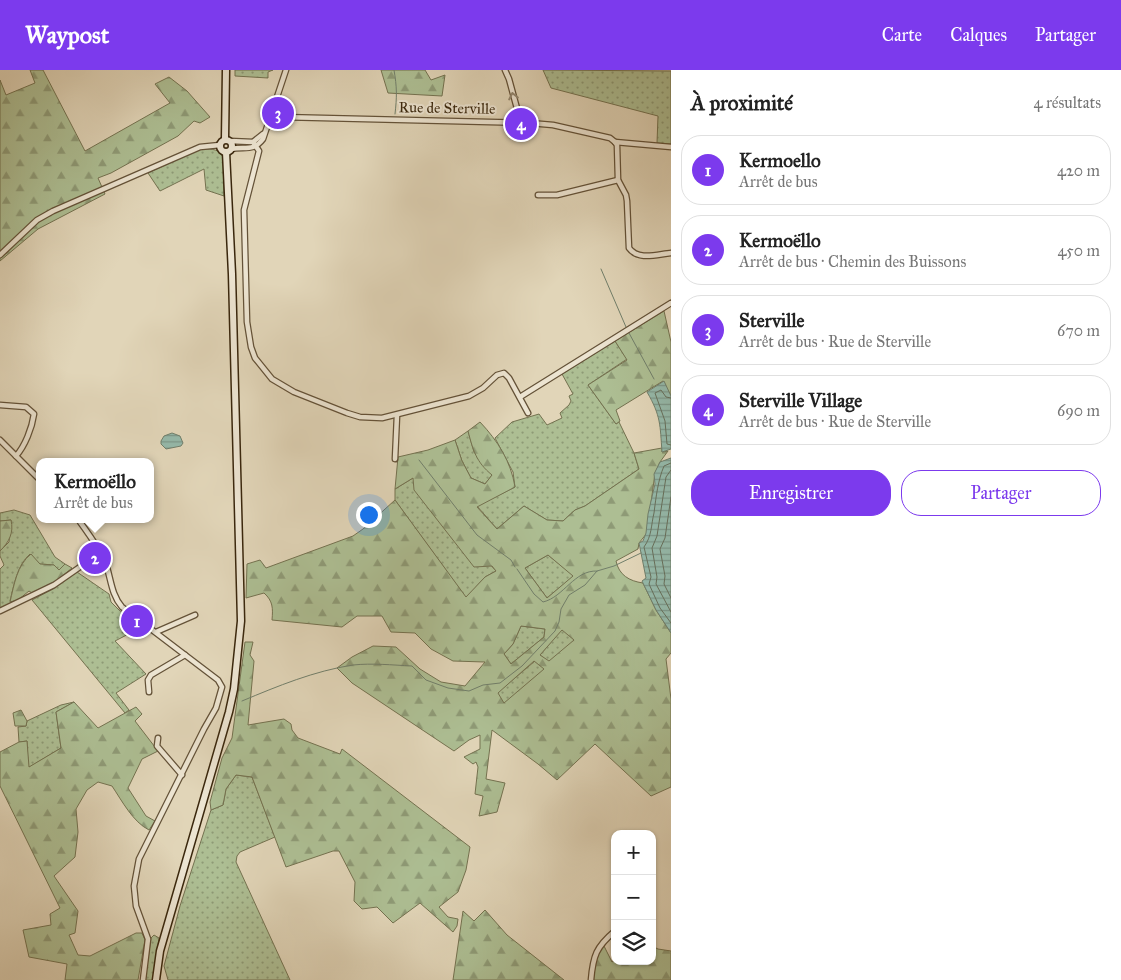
<!DOCTYPE html>
<html lang="fr">
<head>
<meta charset="utf-8">
<style>
	:root { --surface:#fff; --page:#f2f2f2; --text:#222; --muted:#767676; --line:#e0e0e0; --accent:#7c3aed }
	body { margin:0; font-family:"IM FELL Great Primer",serif; background:var(--page); color:var(--text) }
	.controls { position:absolute; right:15px; bottom:15px; display:grid; overflow:hidden; border-radius:10px; box-shadow:0 1px 4px #0004 }
	.controls button { width:45px; height:45px; display:grid; place-items:center; padding:0; border:0; border-bottom:1px solid var(--line); background:var(--surface); color:var(--text); font:25px sans-serif }
	.you { position:absolute; left:368px; top:444px; width:18px; height:18px; margin:-12px; border:4px solid #fff; border-radius:50%; background:#1a73e8; box-shadow:0 0 0 8px #1a73e833 }
	.badge { display:grid; place-items:center; width:32px; height:32px; border-radius:50%; background:var(--accent); color:#fff; font-size:16px; font-weight:700 }
	.pin { position:absolute; translate:-50% -50%; border:2px solid #fff; box-shadow:0 1px 5px #0006 }
	.popup { position:absolute; left:36px; top:388px; width:118px; height:65px; box-sizing:border-box; display:grid; place-content:center; border-radius:10px; background:var(--surface); filter:drop-shadow(0 1px 4px #0005); font-size:16px; white-space:nowrap; color:var(--muted) }
	.popup b { font-size:19px; color:var(--text) }
	.popup::after { content:''; position:absolute; left:50%; top:100%; margin-left:-10px; border:10px solid transparent; border-top-color:var(--surface) }
	.list { margin:0; padding:0; list-style:none }
	h2 { display:flex; justify-content:space-between; align-items:center; height:65px; margin:0; padding:0 20px; font-size:21px }
	h2 small { font-size:16px; font-weight:400; color:var(--muted) }
	.list li { display:grid; grid-template-columns:32px 1fr auto; gap:15px; align-items:center; box-sizing:border-box; height:70px; margin:0 10px 10px; padding:0 10px; border:1px solid var(--line); border-radius:20px }
	.list b { display:block; font-size:19px; white-space:nowrap }
	.list p { margin:0; font-size:16px; white-space:nowrap; color:var(--muted) }
	.list em { font-size:16px; font-style:normal; color:var(--muted) }
	.actions { display:flex; gap:10px; padding:15px 20px }
	.actions a { flex:1; padding:11px 0; border:1px solid var(--accent); border-radius:20px; text-align:center; font-size:18px; color:var(--accent) }
	.actions .main { background:var(--accent); color:#fff }
	.icon { flex:none; width:28px; height:28px; fill:none; stroke:currentColor; stroke-width:2; stroke-linecap:round; stroke-linejoin:round }
	.map { position:relative; flex:none; width:671px; height:910px; overflow:hidden }
	header { display:flex; align-items:center; gap:30px; box-sizing:border-box; height:70px; padding:0 25px; background:var(--accent); color:#fff }
	header strong { font-size:24px }
	nav { display:flex; gap:28px; margin-inline-start:auto; font-size:18px }
	main { display:flex }
	aside { flex:1; background:var(--surface) }
	.map>svg:first-child { display:block }
	.grass { fill:url(#grass-dots); stroke:#747250 }
	.forest { fill:url(#forest-firs); stroke:#747250; fill-rule:evenodd }
	.water { fill:url(#water-rules); stroke:#717f6b }
	.lines { fill:none; stroke-linecap:round; stroke-linejoin:round }
	.shore { stroke:#68705c; stroke-width:1 }
	.stream { stroke:#717f6b; stroke-width:1 }
	.street-casing { stroke:#645238; stroke-width:7 }
	.secondary-casing { stroke:#3a270d; stroke-width:9 }
	.street { stroke:#ece4d1; stroke-width:4.5 }
	.secondary { stroke:#ece4d1; stroke-width:6 }
	.oneway { stroke:#93866f }
	.labels { text-anchor:middle; dominant-baseline:central; stroke-width:4; stroke-linejoin:round; paint-order:stroke }
	.street-label { font-size:15px; fill:#3a270d; stroke:#ece4d1 }
</style>
</head>
<body>
<header>
<strong>Waypost</strong>
<nav><a>Carte</a><a>Calques</a><a>Partager</a></nav>
</header>
<main>
<div class="map">
<svg width="671" height="910" viewBox="0 0 671 910">
	<defs>
		<pattern id="grass-dots" width="8" height="8" patternUnits="userSpaceOnUse" patternTransform="scale(1.25)"><rect width="8" height="8" fill="#adbe93"/><path d="M2 2h.1M6 6h.1" fill="none" stroke="#8e9a76" stroke-width="1.8" stroke-linecap="round"/></pattern>
		<pattern id="forest-firs" width="22" height="20" patternUnits="userSpaceOnUse" patternTransform="scale(1.25)"><rect width="22" height="20" fill="#adbe93"/><path d="M5 1l3.5 6h-7zM16 11l3.5 6h-7z" fill="#8e9a76"/></pattern>
		<pattern id="water-rules" width="6" height="5" patternUnits="userSpaceOnUse" patternTransform="scale(1.25)"><rect width="6" height="5" fill="#95b9aa"/><path d="M0 2.5h6" fill="none" stroke="#7b9689"/></pattern>
	</defs>
	<rect width="100%" height="100%" fill="#e1d5b8"/>
	<filter id="stains"><feTurbulence type="fractalNoise" baseFrequency=".004" numOctaves="4"/><feColorMatrix values="0 0 0 0 .2 0 0 0 0 .09 0 0 0 0 .02 0 0 0 .5 -.17"/></filter>
	<radialGradient id="worn" r=".72"><stop offset=".6" stop-color="#630" stop-opacity="0"/><stop offset="1" stop-color="#630" stop-opacity=".3"/></radialGradient>
	<!-- grass -->
	<g class="grass">
		<polygon points="235,0 273,0 268,2 268,8 235,6"/>
		<polygon points="543,0 671,1 671,74 657,73 658,46 551,18"/>
		<path d="M200,79C208,79 217,78 223,85L224,126L206,120L204,99L160,121L148,103Z"/>
		<polygon points="615,271 627,289 588,315 616,354 619,352 634,383 639,399 585,436 575,440 563,451 547,450 524,436 497,459 477,436 515,417 513,402 495,368 512,352 539,344 547,355 562,348 560,343 569,335 571,331 569,326 573,324 562,304"/>
		<polygon points="468,361 474,382 492,405 485,414 471,408 462,391 455,370"/>
		<polygon points="413,408 496,501 485,507 466,528 395,430 395,419"/>
		<path d="M14,440L30,445L55,487L65,494L59,500L54,495L40,494L30,484C17,495 14,515 10,531L18,530L0,538V499L4,495L0,486V481L9,472L11,450L0,451V443Z"/>
		<polygon points="548,485 574,506 547,528 525,498"/>
		<polygon points="77,502 109,524 111,532 119,540 142,557 115,571 146,604 116,623 129,640 125,643 32,530 53,519"/>
		<polygon points="521,556 545,559 544,567 511,594 504,584 513,574"/>
		<polygon points="562,559 575,570 549,592 540,585"/>
		<polygon points="535,591 545,599 504,634 497,623"/>
		<polygon points="74,632 56,642 61,678 28,698 27,671 19,672 18,657 26,656 27,651 61,635"/>
		<polygon points="236,705 252,707 275,767 240,782 237,786 236,792 290,910 168,910 164,896 180,836 211,740 223,735 226,719"/>
		<polygon points="154,865 159,868 153,910 145,910 151,868"/>
	</g>
	<!-- forest -->
	<g class="forest">
		<polygon points="30,0 43,0 85,81 170,33 155,14 169,7 187,21 210,47 200,53 194,51 178,66 111,103 98,108 105,124 38,159 0,191 0,10 6,25 35,13"/>
		<polygon points="381,0 425,0 431,10 445,5 442,26 388,23"/>
		<polygon points="664,241 671,272 671,326 663,311 616,340 620,351 616,354 588,315 627,290 615,271"/>
		<path d="M480,352C498,371 511,392 515,417L477,437L497,459L524,436L547,450L563,451L575,440L585,436L639,399L634,383L662,378V382L668,381L660,392L655,403L647,463L639,473L638,479L616,491C619,505 629,511 643,513L656,540L671,563V583L666,589L671,629V717L651,726L595,674L557,710L538,694L492,660L486,709L505,713L497,742L479,746L483,726L475,724L478,697L476,692L473,694L464,687L480,679V665L469,670L454,681L352,613L337,598L352,587L373,576L396,577L420,599L441,612L465,616L485,592L453,591L431,579L415,563L391,562L382,546H357L342,557L272,550C273,538 273,531 264,523L246,528L247,494L260,490L266,498L353,466L363,459L395,430L466,527L485,507L496,501L492,496L474,497L414,420L413,408L395,419L398,387L428,380L455,370L462,391L471,408L485,414L492,405C476,392 473,380 468,361ZM548,485L573,506L547,528L525,498ZM521,556L545,559L544,567L511,594L504,584L513,574ZM562,560L574,570L549,591L540,585ZM534,591L544,599L504,633L498,623Z"/>
		<path d="M11,450C14,463 9,472 0,481V451Z"/>
		<path d="M31,484L40,494L54,495L59,500L65,494L72,498L56,511L32,523L29,521L18,530L10,532C14,515 17,495 31,484Z"/>
		<polygon points="245,572 253,572 250,585 254,591 248,655 284,649 291,654 292,660 298,668 340,684 342,679 470,777 466,800 458,822 439,837 448,847 458,849 457,856 453,862 420,833 393,853 377,837 362,839 354,831 355,812 339,781 333,781 286,797 252,707 236,705 226,719 223,735 211,740 210,732 222,688 232,668"/>
		<path d="M74,632L98,658L136,637L142,644L135,651L158,681L142,689L128,718L146,746L155,751L149,760C133,752 122,731 112,716L98,712L87,720L76,739L78,762L75,787L54,806L78,841L75,863L69,865L78,885L90,886L136,863H142L145,870L138,910H65L67,894L29,887L23,860L51,855L50,844L60,838L0,716V682L19,672L27,671L29,697L61,678L56,642Z"/>
		<polygon points="21,640 27,651 26,656 15,656 13,643"/>
		<polygon points="485,840 507,865 564,910 453,910 463,841 474,851"/>
		<polygon points="603,874 612,892 615,890 652,891 652,876 658,879 671,881 671,910 590,910 593,890"/>
	</g>
	<!-- water -->
	<g class="water">
		<path d="M664,311L671,326V379L662,382C660,355 661,346 647,322Z"/>
		<polygon points="172,363 180,366 183,373 181,376 166,379 161,374 161,371 164,366"/>
		<polygon points="671,388 671,563 656,540 642,511 646,508 639,473 643,471 646,463 648,444 655,414 654,404 660,392"/>
	</g>
	<g class="lines">
		<!-- shore -->
		<g class="shore">
			<polyline points="671,328 666,327 661,320 655,323 665,351 667,374 671,375"/>
			<path d="M671,393L664,396C658,410 656,427 654,443C651,455 652,466 644,477L651,507L649,514L660,538L671,553"/>
			<polyline points="671,400 666,407 657,466 652,478 657,507 656,514 671,542"/>
			<polyline points="671,427 665,468 660,479 665,506 664,514 671,528"/>
		</g>
		<!-- stream -->
		<g class="stream">
			<path d="M394,0C397,17 397,27 395,44"/>
			<polyline points="601,199 626,257"/>
			<polyline points="629,263 654,309"/>
			<polyline points="419,390 477,465 511,490 515,497"/>
			<path d="M517,499L534,524L543,532C564,527 574,500 597,501"/>
			<path d="M242,631C278,616 314,601 353,595C372,593 392,595 412,596L426,610L448,618L469,621L483,615L500,613L522,596L555,561L559,552L561,539L569,525L585,515L597,501L614,496L641,483"/>
		</g>
		<!-- street casing -->
		<g class="street-casing">
			<g id="street">
				<polyline points="505,0 509,9 521,53"/>
				<path d="M272,45L281,47L530,53L553,55L610,68L615,72L617,75L618,110L626,125L627,131L629,178C638,191 658,184 671,183"/>
				<polyline points="230,71 253,72 263,64"/>
				<polyline points="253,72 259,81 244,140 247,252 251,277 255,288 272,309 294,322 347,343 360,347 382,348 469,326 483,318 497,305 504,303 509,308 528,343"/>
				<polyline points="615,72 671,77"/>
				<path d="M231,79C245,76 253,82 263,69L286,0"/>
				<polyline points="538,125 557,125 618,110"/>
				<polyline points="0,185 37,150 53,141 200,77 220,75"/>
				<polyline points="520,327 671,233"/>
				<path d="M0,335L26,337L34,344C32,358 25,376 16,386"/>
				<polyline points="0,370 40,410"/>
				<polyline points="395,389 397,345"/>
				<path d="M78,449C87,462 97,475 104,489C111,505 110,523 122,537L218,610L222,617L216,638L204,659L139,789L134,816L136,836L148,869L143,910"/>
				<polyline points="0,541 54,515 100,483"/>
				<polyline points="156,562 195,545"/>
				<polyline points="149,622 148,610 151,605 185,585"/>
				<polyline points="158,668 157,676 182,705"/>
				<path d="M591,910C593,886 596,877 615,861"/>
			</g>
		</g>
		<!-- secondary casing -->
		<g class="secondary-casing">
			<g id="secondary">
				<polyline points="225,69 226,0"/>
				<circle cx="226" cy="76" r="6"/>
				<polyline points="156,910 160,881 229,642 234,619 241,551 232,204 226,82"/>
			</g>
		</g>
		<!-- street -->
		<use href="#street" class="street"/>
		<!-- secondary -->
		<use href="#secondary" class="secondary"/>
	</g>
	<!-- one-way arrows -->
	<defs><path id="oneway-chevron" d="M-2-3.5L2.5 0L-2 3.5" fill="none" stroke-width="1.6" stroke-linecap="round" stroke-linejoin="round" transform="scale(1.25)"/></defs>
	<use class="oneway" href="#oneway-chevron" transform="translate(513 26) rotate(-102)"/>
	<g class="labels">
		<!-- street labels -->
		<g class="street-label">
			<text transform="translate(447 38) rotate(1)">Rue de Sterville</text>
		</g>
	</g>
	<rect width="100%" height="100%" filter="url(#stains)"/>
	<rect width="100%" height="100%" fill="url(#worn)"/>
</svg>
<div class="controls">
<button>+</button>
<button>−</button>
<button><svg class="icon" aria-label="layers" viewBox="0 0 24 24"><path d="M12 4l9 5-9 5-9-5zM3 14l9 5 9-5"/></svg></button>
</div>
<div class="you"></div>
<div class="pin badge" style="left:137px;top:551px">1</div>
<div class="pin badge" style="left:95px;top:488px">2</div>
<div class="popup"><b>Kermoëllo</b>Arrêt de bus</div>
<div class="pin badge" style="left:278px;top:43px">3</div>
<div class="pin badge" style="left:521px;top:54px">4</div>
</div>
<aside>
<h2>À proximité<small>4 résultats</small></h2>
<ul class="list">
<li><span class="badge">1</span><div><b>Kermoello</b><p>Arrêt de bus</p></div><em>420 m</em></li>
<li><span class="badge">2</span><div><b>Kermoëllo</b><p>Arrêt de bus · Chemin des Buissons</p></div><em>450 m</em></li>
<li><span class="badge">3</span><div><b>Sterville</b><p>Arrêt de bus · Rue de Sterville</p></div><em>670 m</em></li>
<li><span class="badge">4</span><div><b>Sterville Village</b><p>Arrêt de bus · Rue de Sterville</p></div><em>690 m</em></li>
</ul>
<div class="actions"><a class="main">Enregistrer</a><a>Partager</a></div>
</aside>
</main>
</body>
</html>
